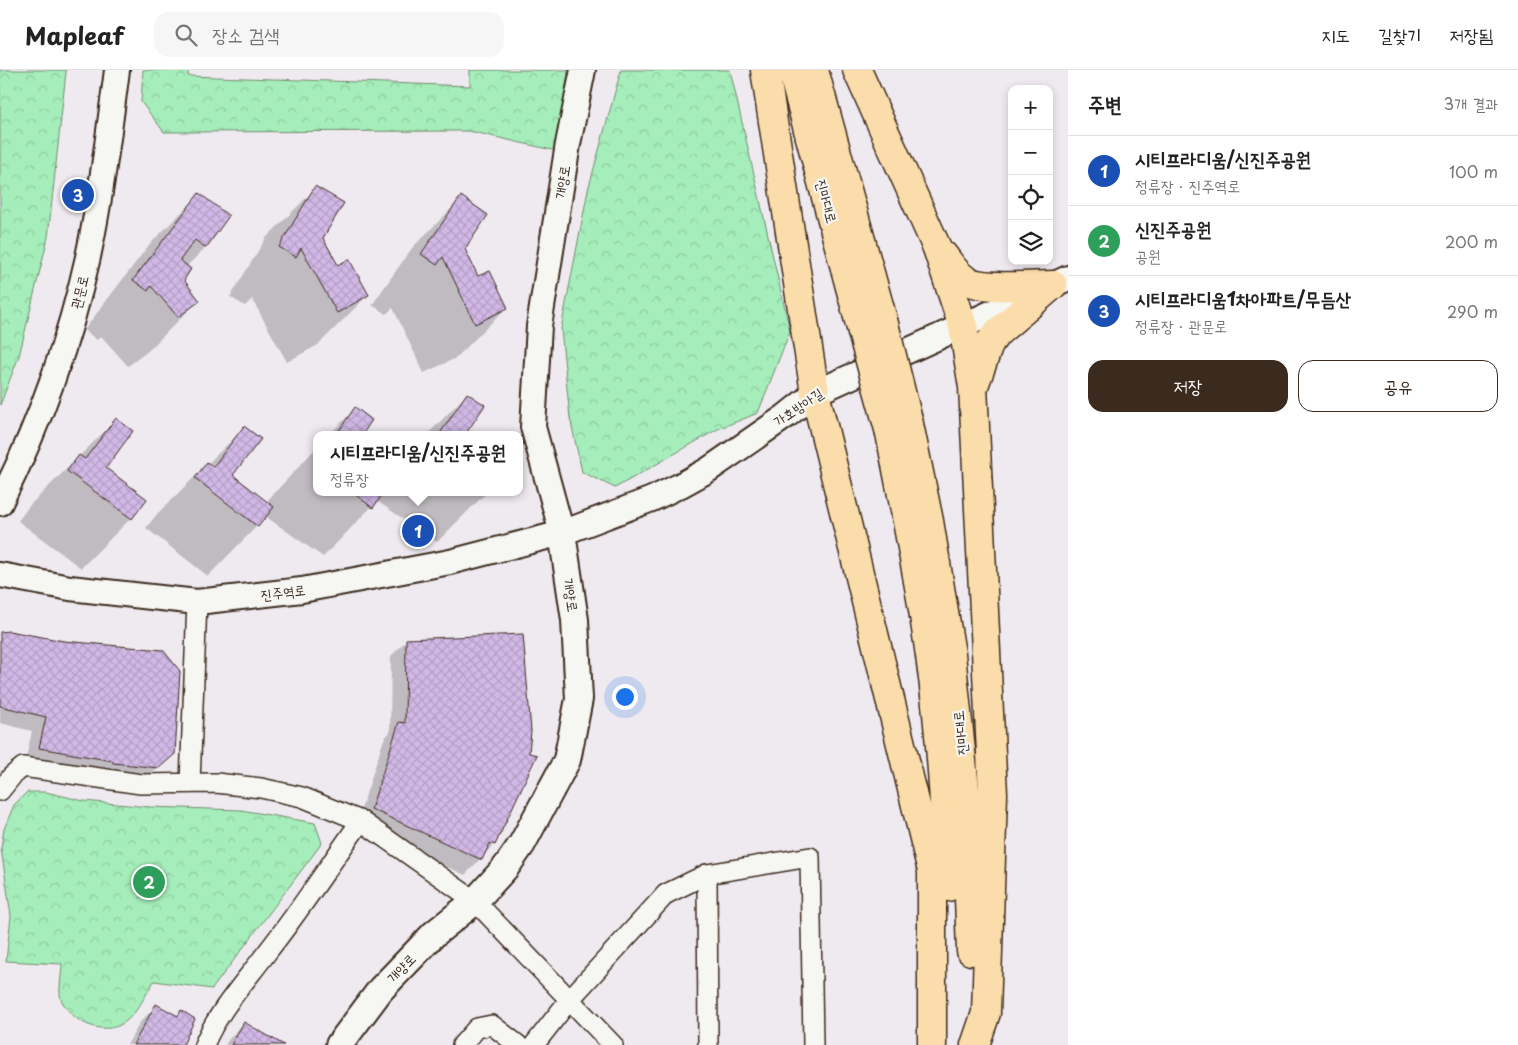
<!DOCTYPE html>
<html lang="ko">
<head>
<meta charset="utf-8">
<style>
	:root { --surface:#fff; --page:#f6f6f6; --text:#222; --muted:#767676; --line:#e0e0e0; --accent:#3b2a1e }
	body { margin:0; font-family:"Playpen Sans","Poor Story",sans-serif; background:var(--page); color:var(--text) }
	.controls { position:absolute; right:15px; top:15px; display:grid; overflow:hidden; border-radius:10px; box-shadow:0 2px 8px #0003 }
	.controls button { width:45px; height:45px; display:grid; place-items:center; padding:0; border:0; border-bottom:1px solid var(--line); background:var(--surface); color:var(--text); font:25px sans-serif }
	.you { position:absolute; left:624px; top:626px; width:18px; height:18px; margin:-12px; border:4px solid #fff; border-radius:50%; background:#1a73e8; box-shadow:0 0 0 8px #1a73e833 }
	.badge { display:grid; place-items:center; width:32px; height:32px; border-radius:50%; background:var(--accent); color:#fff; font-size:16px; font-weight:700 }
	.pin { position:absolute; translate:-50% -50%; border:2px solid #fff; box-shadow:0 1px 5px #0006 }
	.popup { position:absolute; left:313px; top:361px; width:210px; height:65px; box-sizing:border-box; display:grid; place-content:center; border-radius:10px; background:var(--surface); filter:drop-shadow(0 1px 4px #0005); font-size:16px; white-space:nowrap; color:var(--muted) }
	.popup b { font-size:19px; color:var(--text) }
	.popup::after { content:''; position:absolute; left:50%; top:100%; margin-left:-10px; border:10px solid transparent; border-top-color:var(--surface) }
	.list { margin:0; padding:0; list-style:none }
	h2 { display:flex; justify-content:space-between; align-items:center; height:65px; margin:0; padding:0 20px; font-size:21px }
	h2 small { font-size:16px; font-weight:400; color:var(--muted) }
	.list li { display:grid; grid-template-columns:32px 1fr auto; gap:15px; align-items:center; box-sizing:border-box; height:70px; padding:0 20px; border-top:1px solid var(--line) }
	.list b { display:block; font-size:19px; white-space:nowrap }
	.list p { margin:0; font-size:16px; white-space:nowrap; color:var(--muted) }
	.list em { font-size:16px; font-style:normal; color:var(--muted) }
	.actions { display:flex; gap:10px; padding:15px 20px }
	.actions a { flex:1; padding:11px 0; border:1px solid var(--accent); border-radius:15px; text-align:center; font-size:18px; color:var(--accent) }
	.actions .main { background:var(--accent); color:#fff }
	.icon { flex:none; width:28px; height:28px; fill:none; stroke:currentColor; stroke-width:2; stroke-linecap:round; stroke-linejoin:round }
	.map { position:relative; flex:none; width:1068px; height:975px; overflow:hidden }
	header { display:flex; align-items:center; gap:30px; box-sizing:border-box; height:70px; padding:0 25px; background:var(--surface); border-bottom:1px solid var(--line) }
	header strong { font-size:24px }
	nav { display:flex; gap:28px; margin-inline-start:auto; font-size:18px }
	.search { width:350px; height:45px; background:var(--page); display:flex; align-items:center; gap:12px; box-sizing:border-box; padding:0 18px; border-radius:15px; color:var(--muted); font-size:19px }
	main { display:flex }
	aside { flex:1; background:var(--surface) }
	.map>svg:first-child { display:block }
	.forest { fill:url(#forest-crowns); stroke:#708c6c }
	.shadow { fill:#0003 }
	.building { fill:url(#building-cross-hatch); stroke:#3b2a1e }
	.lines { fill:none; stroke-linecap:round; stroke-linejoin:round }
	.minor-casing { stroke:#3b2a1e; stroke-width:22 }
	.tertiary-casing { stroke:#3b2a1e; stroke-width:28 }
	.secondary-casing { stroke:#3b2a1e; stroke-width:30 }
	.trunk-casing { stroke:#3b2a1e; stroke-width:31 }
	.minor { stroke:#f6f6f2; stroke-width:19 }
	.tertiary { stroke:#f6f6f2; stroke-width:24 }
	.secondary { stroke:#f6f6f2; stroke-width:26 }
	.trunk { stroke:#fbddab; stroke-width:28 }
	.trunk-bridge-casing { stroke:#3b2a1e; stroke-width:31; stroke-linecap:butt }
	.trunk-bridge { stroke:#fbddab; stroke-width:28 }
	.labels { text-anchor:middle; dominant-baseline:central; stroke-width:4.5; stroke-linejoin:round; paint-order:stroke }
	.street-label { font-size:14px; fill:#3b2a1e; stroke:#f6f6f2 }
</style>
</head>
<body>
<header>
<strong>Mapleaf</strong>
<div class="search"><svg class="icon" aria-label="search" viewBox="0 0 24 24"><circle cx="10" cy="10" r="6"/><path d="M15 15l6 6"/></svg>장소 검색</div>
<nav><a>지도</a><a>길찾기</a><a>저장됨</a></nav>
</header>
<main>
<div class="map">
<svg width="1068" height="975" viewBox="0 0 1068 975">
	<defs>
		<pattern id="forest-crowns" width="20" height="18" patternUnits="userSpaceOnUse" patternTransform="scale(1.25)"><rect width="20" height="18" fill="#a5edba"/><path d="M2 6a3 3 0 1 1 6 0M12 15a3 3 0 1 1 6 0" fill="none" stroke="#8fcb9f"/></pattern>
		<pattern id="building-cross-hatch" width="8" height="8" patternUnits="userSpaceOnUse" patternTransform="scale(1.25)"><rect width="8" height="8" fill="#d1b8e6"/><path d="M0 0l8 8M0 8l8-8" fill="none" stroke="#b49ec5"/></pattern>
	</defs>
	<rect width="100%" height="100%" fill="#efeaf0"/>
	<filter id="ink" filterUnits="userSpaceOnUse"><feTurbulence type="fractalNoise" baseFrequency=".02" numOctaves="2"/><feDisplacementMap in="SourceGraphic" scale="10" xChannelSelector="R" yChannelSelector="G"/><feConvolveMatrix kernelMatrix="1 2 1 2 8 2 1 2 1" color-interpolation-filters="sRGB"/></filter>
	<g filter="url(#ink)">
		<!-- forest -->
		<g class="forest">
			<polygon points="0,0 66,0 66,2 48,167 19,286 0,335"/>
			<polygon points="143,0 188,0 188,6 470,16 470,0 568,0 559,72 552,80 469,61 164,62 141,32"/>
			<polygon points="621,0 730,0 790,261 758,343 718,359 615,418 582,402 570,348 561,259 588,120"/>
			<path d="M27,722H46L84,731L150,737L241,740L315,753L322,773L212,919L154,911C146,924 138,942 125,952C103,968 70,951 61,929C58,921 62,903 62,894L6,891L11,846L1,778L4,759L14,735Z"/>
		</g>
		<!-- shadow -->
		<g class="shadow">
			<polygon points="316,118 321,168 337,197 368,225 318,275 287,292 252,229 245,236 230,227 266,168"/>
			<polygon points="199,125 227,146 205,178 186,197 182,210 198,231 148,281 128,296 101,266 97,270 84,260 149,175"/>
			<polygon points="462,128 464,178 478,208 506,238 456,288 424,303 393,238 386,244 372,235 412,178"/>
			<polygon points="467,324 463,365 427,365"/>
			<polygon points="355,339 360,365 329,365"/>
			<polygon points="116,350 104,398 145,429 131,448 81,498 18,451 29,436"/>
			<polygon points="244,358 231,405 266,432 317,377 317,422 487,422 437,472 377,431 323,487 265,446 257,456 208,506 146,458 157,444"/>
			<polygon points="0,564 174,683 143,711 25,692 32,661 0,653"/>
			<polygon points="407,570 494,774 465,805 356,755 384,669 390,662 391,586"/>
			<polygon points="157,935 176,947 181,942 182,975 127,975 141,951"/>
			<polygon points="244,953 282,975 225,975 229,969"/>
		</g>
		<!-- building -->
		<g class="building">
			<polygon points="315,116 344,133 323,168 338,195 349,189 369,225 337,243 301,178 296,187 279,177"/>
			<polygon points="199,123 229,146 206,178 195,170 180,190 191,199 184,210 200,231 178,247 151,216 148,221 133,210"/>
			<polygon points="461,126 488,145 465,179 478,206 490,201 508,238 475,254 443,187 437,195 421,184"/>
			<polygon points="467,323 485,335 465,365 439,365"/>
			<polygon points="355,337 372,350 362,365 336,365"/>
			<polygon points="116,348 133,361 106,398 147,429 132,449 67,401 79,385 85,389"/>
			<polygon points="244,356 261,369 233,405 274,437 258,457 195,408 207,392 213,397"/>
			<polygon points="352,422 384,422 373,438"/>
			<polygon points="9,561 64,571 163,580 180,601 175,684 159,698 113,693 113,691 39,678 46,647 0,636 0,562"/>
			<polygon points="523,564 531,661 529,683 537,685 495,775 490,773 482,790 371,739 399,652 405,653 406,569"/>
			<polygon points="156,934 178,946 181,940 195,949 183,975 133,975"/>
			<polygon points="244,952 284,975 231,975"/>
		</g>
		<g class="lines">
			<!-- minor casing -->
			<g class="minor-casing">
				<g id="minor">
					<polyline points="190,713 197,532"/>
					<polyline points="0,721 12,706 23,697 141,714 216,713 261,718 302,727 361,751 475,831 613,975"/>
					<polyline points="707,804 708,975"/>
					<path d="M204,975C219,939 245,912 268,881C301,839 330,794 361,751"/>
					<polyline points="462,975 477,958 492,955 518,975"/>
					<polyline points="534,975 570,929 666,824 707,804 810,787 813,975"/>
				</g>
			</g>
			<!-- tertiary casing -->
			<g class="tertiary-casing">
				<g id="tertiary">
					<path d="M0,433C39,355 69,272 88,187C101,126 109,62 117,0"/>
					<polyline points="562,463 533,357 539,256 568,74 583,0"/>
					<polyline points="0,505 70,518 197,532 302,520 450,492 562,463 652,429 681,415 708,400 786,346 815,323 1068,208"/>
				</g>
			</g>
			<!-- secondary casing -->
			<g class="secondary-casing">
				<polyline id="secondary" points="339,975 381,919 434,864 475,831 506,797 522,774 567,690 579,629 575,550 562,463"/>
			</g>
			<!-- trunk casing -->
			<g class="trunk-casing">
				<g id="trunk">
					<polyline points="765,0 815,323 932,801 932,975"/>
					<polyline points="792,0 862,262"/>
					<polyline points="814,0 883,250"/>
					<polyline points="857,0 937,178 963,256 973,317 993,724 986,943 975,975"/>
					<path d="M944,186C951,195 957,206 968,211C986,220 1032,215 1053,215L998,262L990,272L974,316"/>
					<polyline points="909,354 929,451 951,584 965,720 971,881"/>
					<path d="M890,363C904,437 920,512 930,586C941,663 945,740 948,817"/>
				</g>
			</g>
			<!-- minor -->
			<use href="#minor" class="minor"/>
			<!-- tertiary -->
			<use href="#tertiary" class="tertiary"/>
			<!-- secondary -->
			<use href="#secondary" class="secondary"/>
			<!-- trunk -->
			<use href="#trunk" class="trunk"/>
			<!-- trunk-bridge casing -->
			<g class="trunk-bridge-casing">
				<g id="trunk-bridge">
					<polyline points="883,250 909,354"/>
					<polyline points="862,262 890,363"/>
				</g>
			</g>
			<!-- trunk-bridge -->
			<use href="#trunk-bridge" class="trunk-bridge"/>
		</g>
	</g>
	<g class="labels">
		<!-- street labels -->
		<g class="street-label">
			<text transform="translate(562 112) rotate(-81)">개양로</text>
			<text transform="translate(827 131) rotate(75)">진마대로</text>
			<text transform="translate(79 222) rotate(-76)">관문로</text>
			<text transform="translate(798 337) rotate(-34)">가호방아길</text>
			<text transform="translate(283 522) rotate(-7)">진주역로</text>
			<text transform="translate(571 525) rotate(81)">개양로</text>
			<text transform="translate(960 663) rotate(-96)">진마대로</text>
			<text transform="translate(401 898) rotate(-46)">개양로</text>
		</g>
	</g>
</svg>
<div class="controls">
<button>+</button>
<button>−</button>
<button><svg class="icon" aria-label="locate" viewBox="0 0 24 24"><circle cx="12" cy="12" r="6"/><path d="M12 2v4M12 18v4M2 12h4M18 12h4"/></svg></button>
<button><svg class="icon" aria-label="layers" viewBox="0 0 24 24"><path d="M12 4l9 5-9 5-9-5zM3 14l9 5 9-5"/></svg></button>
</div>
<div class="you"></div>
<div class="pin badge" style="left:418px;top:461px;background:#1a4fb4">1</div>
<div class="popup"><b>시티프라디움/신진주공원</b>정류장</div>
<div class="pin badge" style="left:149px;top:812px;background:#2e9e5b">2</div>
<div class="pin badge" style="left:78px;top:125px;background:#1a4fb4">3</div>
</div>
<aside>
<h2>주변<small>3개 결과</small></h2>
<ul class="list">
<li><span class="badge" style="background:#1a4fb4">1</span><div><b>시티프라디움/신진주공원</b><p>정류장 · 진주역로</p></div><em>100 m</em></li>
<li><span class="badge" style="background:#2e9e5b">2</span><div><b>신진주공원</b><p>공원</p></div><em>200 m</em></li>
<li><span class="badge" style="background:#1a4fb4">3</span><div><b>시티프라디움1차아파트/무듬산</b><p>정류장 · 관문로</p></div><em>290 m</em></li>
</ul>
<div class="actions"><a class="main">저장</a><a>공유</a></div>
</aside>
</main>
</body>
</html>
